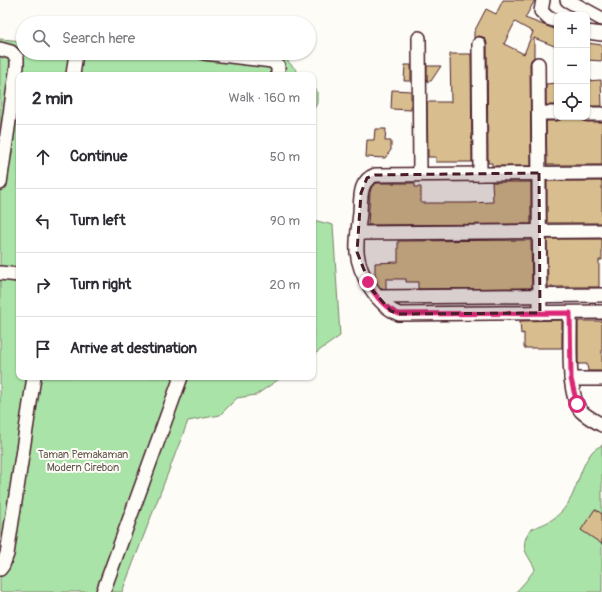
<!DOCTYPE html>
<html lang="en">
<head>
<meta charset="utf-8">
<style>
	:root { --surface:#fff; --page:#f2f2f3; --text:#2b2b33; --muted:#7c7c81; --line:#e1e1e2 }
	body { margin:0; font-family:Pangolin,sans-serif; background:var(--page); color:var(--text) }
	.controls { position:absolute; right:12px; top:12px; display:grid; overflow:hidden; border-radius:8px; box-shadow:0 1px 3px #0004 }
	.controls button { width:36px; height:36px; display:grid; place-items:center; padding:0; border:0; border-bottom:1px solid var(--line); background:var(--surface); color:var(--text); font:20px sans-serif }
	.stop { position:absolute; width:12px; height:12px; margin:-9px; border:3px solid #db2777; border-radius:50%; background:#fff }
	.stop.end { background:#db2777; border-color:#fff; box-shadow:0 1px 4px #0008 }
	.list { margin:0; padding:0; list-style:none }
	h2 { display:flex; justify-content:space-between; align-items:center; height:52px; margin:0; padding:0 16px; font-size:17px }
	h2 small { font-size:13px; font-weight:400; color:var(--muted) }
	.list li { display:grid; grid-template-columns:26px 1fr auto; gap:12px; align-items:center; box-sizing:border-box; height:64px; padding:0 16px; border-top:1px solid var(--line) }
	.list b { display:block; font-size:15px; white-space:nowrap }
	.list em { font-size:13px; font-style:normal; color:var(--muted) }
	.icon { flex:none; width:22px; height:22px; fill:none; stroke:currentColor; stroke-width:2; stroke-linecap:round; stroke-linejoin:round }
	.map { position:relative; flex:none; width:602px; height:592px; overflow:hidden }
	.search { position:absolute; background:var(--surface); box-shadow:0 1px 3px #0004; left:16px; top:16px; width:300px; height:44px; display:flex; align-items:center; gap:10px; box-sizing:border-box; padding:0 14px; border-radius:22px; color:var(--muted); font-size:15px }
	.panel { position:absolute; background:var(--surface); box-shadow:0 1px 3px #0004; left:16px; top:72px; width:300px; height:308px; border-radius:8px }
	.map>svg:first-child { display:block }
	.green { fill:#a9e3a7; stroke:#7a8169 }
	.building { fill:#d8be8e; stroke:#4a1f2b; fill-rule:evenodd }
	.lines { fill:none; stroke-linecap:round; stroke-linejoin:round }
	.minor-casing { stroke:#4a1f2b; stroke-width:16 }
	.minor { stroke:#fdfcf7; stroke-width:13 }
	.route { stroke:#db2777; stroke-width:5 }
	.marked { fill:#4a1f2b; fill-opacity:0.2; stroke:#4a1f2b; stroke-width:3; stroke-dasharray:8 5; stroke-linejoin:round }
	.labels { text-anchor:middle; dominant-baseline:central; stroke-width:4; stroke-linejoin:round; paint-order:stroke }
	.park-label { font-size:11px; fill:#665a50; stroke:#fdfcf7 }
</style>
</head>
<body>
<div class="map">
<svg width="602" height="592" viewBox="0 0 602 592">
	<rect width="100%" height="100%" fill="#fdfcf7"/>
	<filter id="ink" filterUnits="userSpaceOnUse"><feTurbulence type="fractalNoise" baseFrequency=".025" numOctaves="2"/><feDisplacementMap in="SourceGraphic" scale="8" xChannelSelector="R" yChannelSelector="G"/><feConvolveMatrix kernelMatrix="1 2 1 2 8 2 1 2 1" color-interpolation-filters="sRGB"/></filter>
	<g filter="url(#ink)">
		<!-- green -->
		<g class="green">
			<polygon points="0,39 23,41 23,53 280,53 301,75 19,75 19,377 282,377 256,395 237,398 220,415 188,421 122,592 0,592"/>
			<polygon points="313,87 317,91 317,103 313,111"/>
			<polygon points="313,220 333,225 340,336 313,355"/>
			<path d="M602,445V592H516L526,581L535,569C529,555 520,551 527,535C531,526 539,527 546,523C553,520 558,515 563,510C578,493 578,469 592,452C594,449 599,447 602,445Z"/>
		</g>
		<!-- building -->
		<g class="building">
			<path d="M503,0H535L525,18L557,30V47L534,38V57L531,60L530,64L531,166H492V163H488L487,44L486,40L483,37L479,36L474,38V32L486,9L496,14ZM515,22L533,32L524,54L504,44Z"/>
			<polygon points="587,43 602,45 602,61 587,60"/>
			<polygon points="450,54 471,54 472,162 436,162 436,157 428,157 427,102 451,102"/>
			<polygon points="405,65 411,65 411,81 404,81"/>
			<polygon points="427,66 441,66 431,81 427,81"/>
			<polygon points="601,80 602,106 587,106 587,81"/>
			<polygon points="557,83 557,105 546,105 546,84"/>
			<polygon points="392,90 411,91 411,110 391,109"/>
			<polygon points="564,117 580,117 583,121 587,122 602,122 602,165 547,165 546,121 557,121"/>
			<polygon points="375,129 386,129 385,141 391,141 391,150 385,158 366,157 367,140 374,140"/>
			<rect x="547" y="181" width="55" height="42"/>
			<polygon points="492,182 531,182 531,224 368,225 370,192 372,186 377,183 415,183 415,187 421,187 421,203 469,203 493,202"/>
			<polygon points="547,239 602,239 602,260 599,260 599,287 548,287"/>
			<polygon points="531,240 532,288 418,289 418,282 406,282 406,279 386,279 386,289 381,289 375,280 375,263 398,262 398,241"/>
			<polygon points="562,320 562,348 524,348 524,333 521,334 520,321"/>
			<polygon points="578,321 602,321 602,371 588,371 587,364 578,364"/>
			<polygon points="595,509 602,514 602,544 581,530"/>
		</g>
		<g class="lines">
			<!-- minor casing -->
			<g class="minor-casing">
				<g id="minor">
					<polyline points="543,0 541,11 548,18 557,21"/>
					<polyline points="567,0 602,19"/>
					<polyline points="587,32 602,34"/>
					<polyline points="419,38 420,174"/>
					<polyline points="479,44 480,174"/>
					<polyline points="0,49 11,52 17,58 17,66 0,183"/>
					<polyline points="204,53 272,61 278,66 278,75"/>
					<polyline points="538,64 540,313"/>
					<polyline points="73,75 76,53"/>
					<polyline points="539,113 557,113"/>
					<polyline points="587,114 602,114"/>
					<path d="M602,173L375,175C359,181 361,197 360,212C359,225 356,239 357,252C359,274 378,306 399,314L602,312"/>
					<polyline points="358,233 602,231"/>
					<polyline points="0,273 19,275"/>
					<polyline points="377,297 602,295"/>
					<path d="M570,313C571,336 566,393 581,411C587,417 595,421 602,425"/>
					<polyline points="571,379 602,379"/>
					<polyline points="0,569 3,565 7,554 34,377"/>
					<polyline points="103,592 181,377"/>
				</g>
			</g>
			<!-- minor -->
			<use href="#minor" class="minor"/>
		</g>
	</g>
	<g class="lines" filter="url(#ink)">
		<!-- route -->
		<path class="route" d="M368,282C375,296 384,308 399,314L570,313L571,379L577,404"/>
	</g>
	<!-- marked area -->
	<path class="marked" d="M539,173L540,313L399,314L391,311L372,290L357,252L361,193L367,178L375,175Z"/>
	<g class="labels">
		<!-- park labels -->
		<g class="park-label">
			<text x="83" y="454">Taman Pemakaman<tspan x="83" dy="13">Modern Cirebon</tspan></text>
		</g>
	</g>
</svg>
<div class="controls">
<button>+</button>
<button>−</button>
<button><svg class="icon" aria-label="locate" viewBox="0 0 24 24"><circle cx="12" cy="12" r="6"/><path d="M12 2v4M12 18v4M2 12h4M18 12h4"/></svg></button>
</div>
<div class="stop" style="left:577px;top:404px"></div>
<div class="stop end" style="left:368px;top:282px"></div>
<div class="search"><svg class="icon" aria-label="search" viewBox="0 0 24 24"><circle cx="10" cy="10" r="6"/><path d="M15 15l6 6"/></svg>Search here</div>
<section class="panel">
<h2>2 min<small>Walk · 160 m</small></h2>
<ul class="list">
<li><svg class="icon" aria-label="ahead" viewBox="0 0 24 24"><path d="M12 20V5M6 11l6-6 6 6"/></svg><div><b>Continue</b></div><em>50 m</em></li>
<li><svg class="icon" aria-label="left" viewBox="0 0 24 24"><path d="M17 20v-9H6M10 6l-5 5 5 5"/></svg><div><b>Turn left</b></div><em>90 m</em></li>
<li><svg class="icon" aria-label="right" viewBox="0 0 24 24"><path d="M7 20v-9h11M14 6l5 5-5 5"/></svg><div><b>Turn right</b></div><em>20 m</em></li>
<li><svg class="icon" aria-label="arrive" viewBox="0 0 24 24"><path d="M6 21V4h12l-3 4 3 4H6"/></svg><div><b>Arrive at destination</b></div></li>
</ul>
</section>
</div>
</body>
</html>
